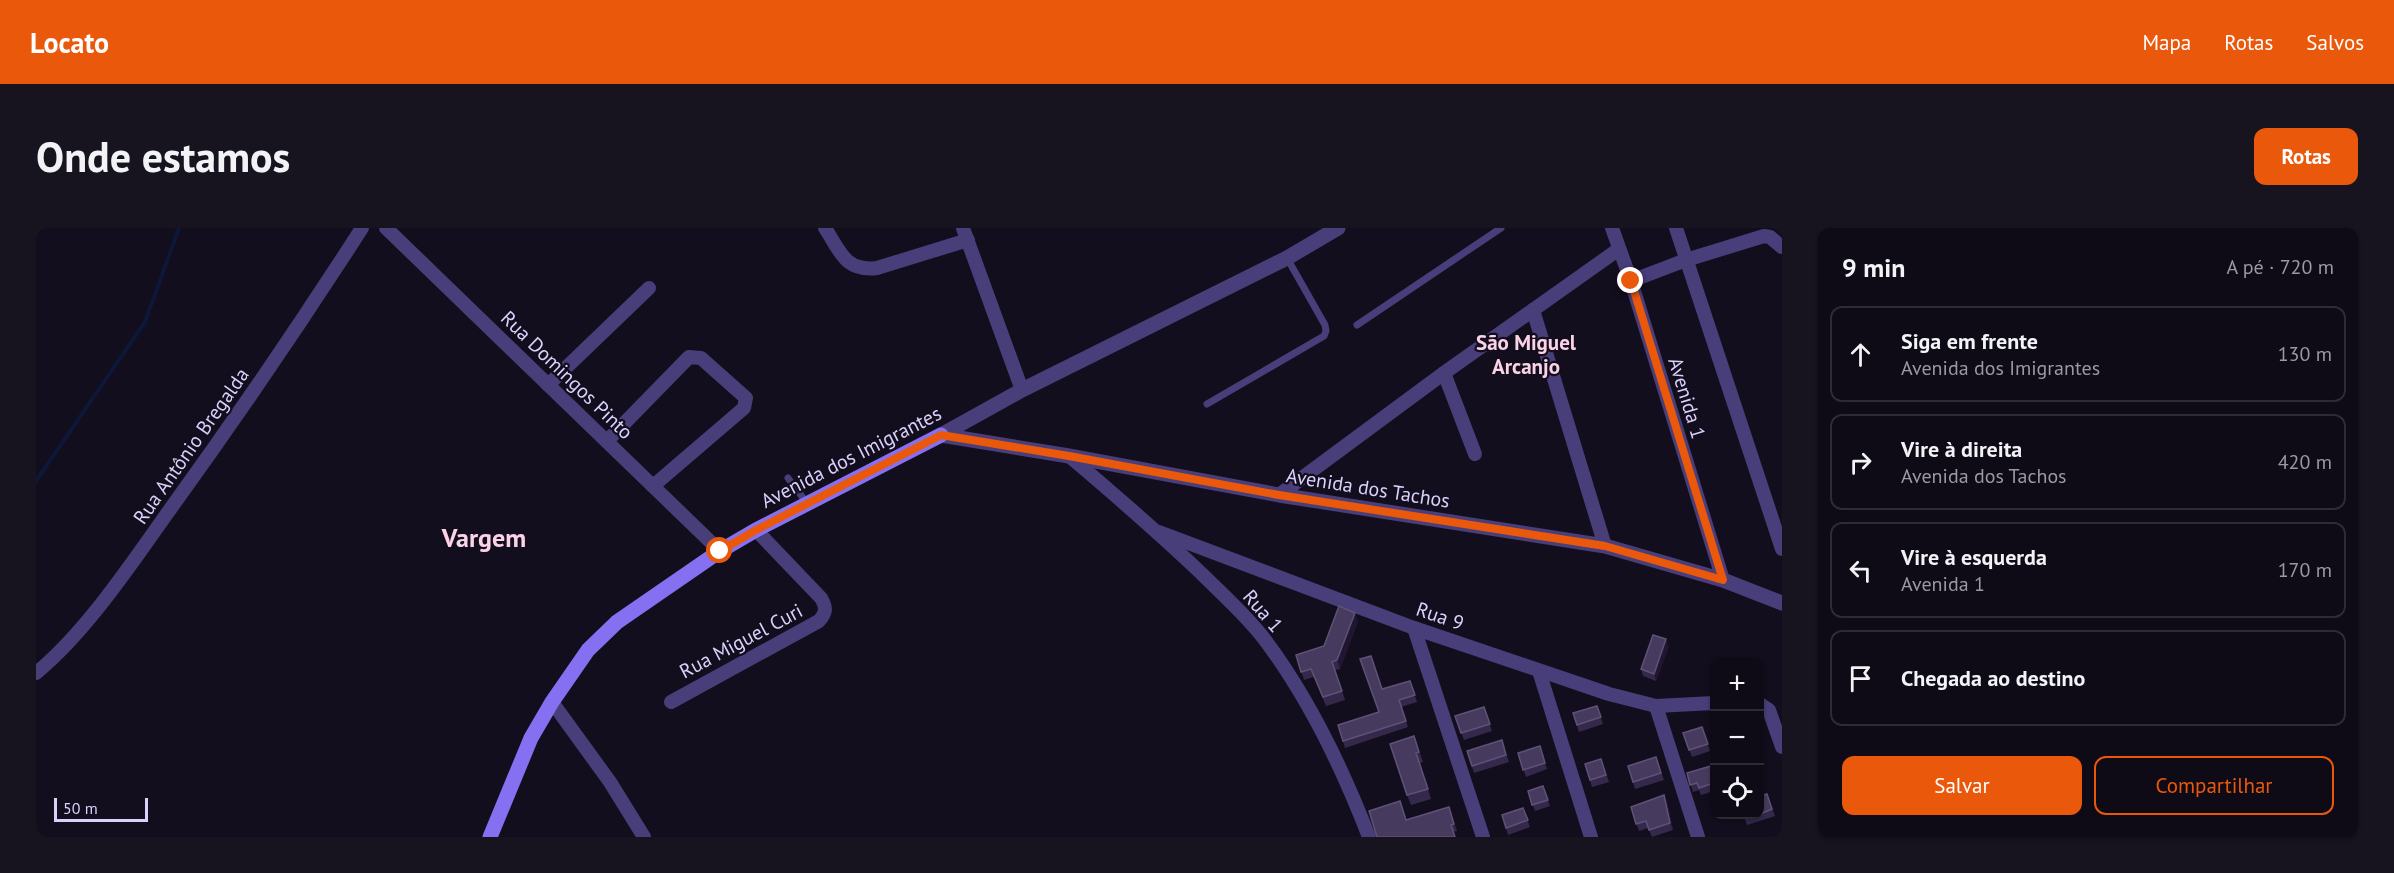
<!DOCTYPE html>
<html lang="pt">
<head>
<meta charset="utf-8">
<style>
	:root { --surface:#0e0a16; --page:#17131f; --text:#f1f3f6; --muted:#9b9aa1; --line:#2e2b35; --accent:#ea580c }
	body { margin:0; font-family:"PT Sans",sans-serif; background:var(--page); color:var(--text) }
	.controls { position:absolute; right:18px; bottom:18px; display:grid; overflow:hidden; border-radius:12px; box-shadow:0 2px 4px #0004 }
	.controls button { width:54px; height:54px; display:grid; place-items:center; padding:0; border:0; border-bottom:2px solid var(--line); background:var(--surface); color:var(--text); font:30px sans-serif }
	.scale { position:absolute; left:18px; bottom:15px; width:94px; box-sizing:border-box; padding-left:6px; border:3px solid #dbd0fb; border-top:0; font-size:16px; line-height:21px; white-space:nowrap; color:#dbd0fb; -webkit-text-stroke:4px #130e1e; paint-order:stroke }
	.stop { position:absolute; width:18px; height:18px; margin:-14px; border:4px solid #ea580c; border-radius:50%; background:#fff }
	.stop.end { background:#ea580c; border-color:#fff; box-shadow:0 2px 6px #0008 }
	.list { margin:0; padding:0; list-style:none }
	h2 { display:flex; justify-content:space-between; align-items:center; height:78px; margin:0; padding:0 24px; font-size:26px }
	h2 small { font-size:20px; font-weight:400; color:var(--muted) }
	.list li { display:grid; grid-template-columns:39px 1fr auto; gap:18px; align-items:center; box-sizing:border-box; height:96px; margin:0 12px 12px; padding:0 12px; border:2px solid var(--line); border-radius:12px }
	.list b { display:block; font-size:22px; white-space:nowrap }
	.list p { margin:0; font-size:20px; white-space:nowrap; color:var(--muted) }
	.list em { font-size:20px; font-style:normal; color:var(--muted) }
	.actions { display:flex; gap:12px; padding:18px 24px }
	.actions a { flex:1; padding:14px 0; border:2px solid var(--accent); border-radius:12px; text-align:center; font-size:21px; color:var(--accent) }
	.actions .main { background:var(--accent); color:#fff }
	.icon { flex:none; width:33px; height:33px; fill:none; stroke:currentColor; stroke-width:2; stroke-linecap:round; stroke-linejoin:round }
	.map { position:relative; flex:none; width:1746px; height:609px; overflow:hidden; border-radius:12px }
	header { display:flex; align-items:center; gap:36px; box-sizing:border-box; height:84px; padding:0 30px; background:var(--accent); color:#fff }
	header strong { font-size:28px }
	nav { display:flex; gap:33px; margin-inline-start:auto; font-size:21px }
	.intro { display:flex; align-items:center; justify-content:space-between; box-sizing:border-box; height:144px; padding:0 36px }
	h1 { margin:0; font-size:42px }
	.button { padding:15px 27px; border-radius:12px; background:var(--accent); color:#fff; font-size:21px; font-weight:700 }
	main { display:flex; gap:36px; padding:0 36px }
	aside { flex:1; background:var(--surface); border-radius:12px; box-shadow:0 2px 4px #0004 }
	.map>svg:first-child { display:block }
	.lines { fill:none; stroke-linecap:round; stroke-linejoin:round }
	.stream { stroke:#0d1738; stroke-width:4 }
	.service { stroke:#483e79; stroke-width:7 }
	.minor { stroke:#483e79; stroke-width:14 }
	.tertiary { stroke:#483e79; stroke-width:15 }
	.secondary { stroke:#8570f2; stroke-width:15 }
	.wall { fill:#35294b }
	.shaded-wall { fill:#201631 }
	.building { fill:#463b5e; stroke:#5e5277; stroke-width:1.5 }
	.route { stroke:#ea580c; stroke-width:8 }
	.labels { text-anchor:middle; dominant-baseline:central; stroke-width:4.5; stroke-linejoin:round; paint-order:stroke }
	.street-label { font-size:20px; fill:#dbd0fb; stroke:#130e1e }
	.neighbourhood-label { font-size:21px; font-weight:bold; fill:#fbd2e6; stroke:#130e1e }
	.district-label { font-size:26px; font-weight:bold; fill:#fbd2e6; stroke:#130e1e }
</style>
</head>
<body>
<header>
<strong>Locato</strong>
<nav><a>Mapa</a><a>Rotas</a><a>Salvos</a></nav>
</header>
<div class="intro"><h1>Onde estamos</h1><a class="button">Rotas</a></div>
<main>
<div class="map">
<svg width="1746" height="609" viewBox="0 0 1746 609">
	<rect width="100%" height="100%" fill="#130e1e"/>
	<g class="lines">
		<!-- stream -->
		<polyline class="stream" points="0,253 109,94 143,0"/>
		<!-- service -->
		<g class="service">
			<polyline points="1321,97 1465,0"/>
			<polyline points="1171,176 1288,108 1290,103 1289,97 1251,30"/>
			<polyline points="752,250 771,275"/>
		</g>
		<!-- minor -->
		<g class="minor">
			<polyline points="350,0 684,323"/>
			<path d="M789,0C804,23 809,44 841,40L932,12"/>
			<polyline points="927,0 986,162"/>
			<polyline points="1576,0 1595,53 1687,352"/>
			<polyline points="1640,0 1746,321"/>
			<polyline points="1595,53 1650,32 1728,8 1734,9 1746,19"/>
			<polyline points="1497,82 1569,318"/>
			<polyline points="1408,145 1439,226"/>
			<polyline points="512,157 613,60"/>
			<polyline points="571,213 653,129 665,130 710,170 708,180 617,258"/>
			<path d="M1033,228C1078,266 1123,305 1166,346C1187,367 1211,388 1229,412C1274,472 1306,539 1333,609"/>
			<polyline points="1243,267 1408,145 1583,21"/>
			<polyline points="1123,304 1378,400 1573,466 1620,478 1678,475"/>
			<polyline points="1378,400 1447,609"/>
			<polyline points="1503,443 1555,609"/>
			<path d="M0,445C48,406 94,338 130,287C198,193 263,98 326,0"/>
			<polyline points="516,474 574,554 608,609"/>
			<path d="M635,474L783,393C790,385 791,380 785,370L720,302"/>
			<polyline points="1724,476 1733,482 1746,519"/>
			<polyline points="1620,478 1662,609"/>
		</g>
		<!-- tertiary -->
		<g class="tertiary">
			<polyline points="905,207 1033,228 1243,267 1569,318 1687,352 1746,375"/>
			<polyline points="905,207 986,162 1251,30 1302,0"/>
		</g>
		<!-- secondary -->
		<polyline class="secondary" points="454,609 495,510 516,474 552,422 581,394 684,323 720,302 905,207"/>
	</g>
	<!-- wall -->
	<g class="wall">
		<polygon points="1322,393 1304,441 1299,442 1309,472 1290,478 1278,449 1268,452 1260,427 1288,418"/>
		<polygon points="1633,418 1620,453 1607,448 1605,441"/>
		<polygon points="1374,453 1381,474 1365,479 1372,499 1309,520 1302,497 1343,484 1346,461"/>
		<polygon points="1561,478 1567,496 1543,504 1537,485"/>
		<polygon points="1448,479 1456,503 1428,512 1419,488"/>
		<polygon points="1666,499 1674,523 1656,529 1647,505"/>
		<polygon points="1378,508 1387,534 1384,535 1395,571 1375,577 1371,567"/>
		<polygon points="1466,512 1473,534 1438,545 1431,523"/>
		<polygon points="1504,518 1511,541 1490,549 1482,525"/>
		<polygon points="1620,529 1628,552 1599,561 1592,538"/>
		<polygon points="1565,531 1573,554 1556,559 1549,536"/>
		<polygon points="1678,539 1678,563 1665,567 1663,562 1657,564 1651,545"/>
		<polygon points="1507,558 1514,578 1499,583 1492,563"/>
		<polygon points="1731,566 1739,588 1711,597 1707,586 1724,586 1724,568"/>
		<polygon points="1628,567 1631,574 1637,602 1616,609 1612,600 1603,603 1595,579"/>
		<polygon points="1413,579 1421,603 1417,604 1371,592"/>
		<polygon points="1487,580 1494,599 1472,607 1466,587"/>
	</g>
	<!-- shaded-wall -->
	<g class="shaded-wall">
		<polygon points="1319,385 1322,393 1304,441 1301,432"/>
		<polygon points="1630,411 1633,418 1620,453 1618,446"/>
		<polygon points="1628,567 1631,574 1637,602 1634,595"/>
	</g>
	<!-- building -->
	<g class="building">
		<polygon points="1303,378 1319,385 1301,432 1296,434 1306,463 1287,469 1275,441 1265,444 1260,427 1288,418"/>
		<polygon points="1617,407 1630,411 1618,446 1605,441"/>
		<polygon points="1335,428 1346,461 1374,453 1379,467 1363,472 1370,493 1307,513 1302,497 1343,484 1324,431"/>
		<polygon points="1561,478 1565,489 1541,497 1537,485"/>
		<polygon points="1448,479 1454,496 1425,505 1419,488"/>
		<polygon points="1666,499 1672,516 1653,522 1647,505"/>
		<polygon points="1378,508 1383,524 1380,525 1392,561 1371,567 1354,516"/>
		<polygon points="1466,512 1470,527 1436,538 1431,523"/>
		<polygon points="1504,518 1509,535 1487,542 1482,525"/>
		<polygon points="1620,529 1625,545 1597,554 1592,538"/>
		<polygon points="1565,531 1570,547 1554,552 1549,536"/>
		<polygon points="1678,537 1678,555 1663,560 1661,555 1654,557 1651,545"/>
		<polygon points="1507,558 1512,572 1496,577 1492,563"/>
		<polygon points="1731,566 1736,581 1724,586 1724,568"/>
		<polygon points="1628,567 1634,595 1613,602 1610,593 1600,596 1595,579"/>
		<polygon points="1364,573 1370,592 1413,579 1418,596 1415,597 1419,609 1341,609 1333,583"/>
		<polygon points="1487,580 1492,592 1470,600 1466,587"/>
		<polygon points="1707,586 1721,586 1709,590"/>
	</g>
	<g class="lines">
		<!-- route -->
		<polyline class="route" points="684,323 720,302 905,207 1033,228 1243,267 1569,318 1687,352 1595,53"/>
	</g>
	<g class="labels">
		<!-- street labels -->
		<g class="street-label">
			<text transform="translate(531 147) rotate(44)">Rua Domingos Pinto</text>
			<text transform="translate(1651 170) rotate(73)">Avenida 1</text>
			<text transform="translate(155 218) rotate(-55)">Rua Antônio Bregalda</text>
			<text transform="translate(815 229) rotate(-27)">Avenida dos Imigrantes</text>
			<text transform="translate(1332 260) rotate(9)">Avenida dos Tachos</text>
			<text transform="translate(1227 383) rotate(49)">Rua 1</text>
			<text transform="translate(1404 388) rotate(19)">Rua 9</text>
			<text transform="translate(705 413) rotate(-28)">Rua Miguel Curi</text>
		</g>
		<!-- neighbourhood labels -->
		<g class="neighbourhood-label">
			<text x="1490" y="114">São Miguel<tspan x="1490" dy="24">Arcanjo</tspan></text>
		</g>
		<!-- district labels -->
		<g class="district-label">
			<text x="448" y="309">Vargem</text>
		</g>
	</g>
</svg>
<div class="controls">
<button>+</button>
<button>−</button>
<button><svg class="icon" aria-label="locate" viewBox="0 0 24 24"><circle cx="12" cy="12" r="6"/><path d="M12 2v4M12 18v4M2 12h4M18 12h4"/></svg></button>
</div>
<div class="scale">50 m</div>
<div class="stop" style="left:684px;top:323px"></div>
<div class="stop end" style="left:1595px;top:53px"></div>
</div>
<aside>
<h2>9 min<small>A pé · 720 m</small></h2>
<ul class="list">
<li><svg class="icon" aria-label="ahead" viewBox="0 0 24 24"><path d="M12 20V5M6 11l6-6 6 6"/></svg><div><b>Siga em frente</b><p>Avenida dos Imigrantes</p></div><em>130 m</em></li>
<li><svg class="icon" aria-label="right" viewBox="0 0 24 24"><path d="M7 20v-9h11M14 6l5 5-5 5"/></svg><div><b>Vire à direita</b><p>Avenida dos Tachos</p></div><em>420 m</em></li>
<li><svg class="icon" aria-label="left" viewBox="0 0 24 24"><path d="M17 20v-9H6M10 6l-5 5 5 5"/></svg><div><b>Vire à esquerda</b><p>Avenida 1</p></div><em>170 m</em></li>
<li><svg class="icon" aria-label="arrive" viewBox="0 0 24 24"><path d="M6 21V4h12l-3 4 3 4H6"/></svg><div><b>Chegada ao destino</b></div></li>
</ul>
<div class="actions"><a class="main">Salvar</a><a>Compartilhar</a></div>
</aside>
</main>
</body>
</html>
